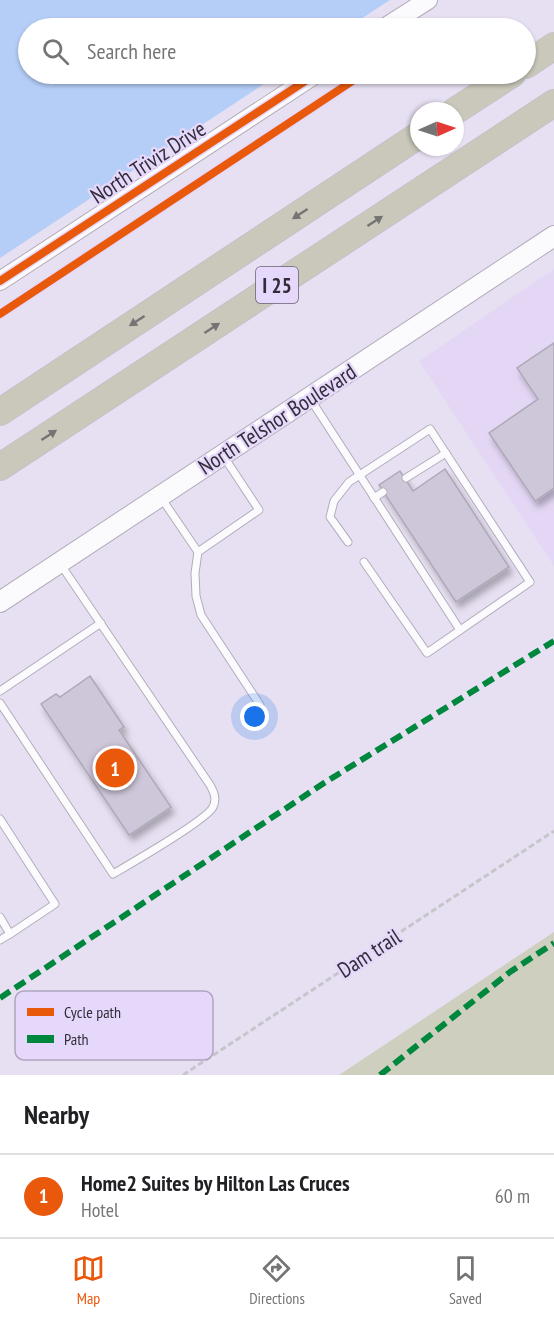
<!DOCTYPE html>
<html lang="en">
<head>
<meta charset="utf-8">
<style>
	:root { --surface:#fff; --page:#f6f6f6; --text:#202124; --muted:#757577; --line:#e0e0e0; --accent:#ea580c }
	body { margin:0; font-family:"PT Sans Narrow",sans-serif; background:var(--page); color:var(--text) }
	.compass { position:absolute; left:410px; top:102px; width:54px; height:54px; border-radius:50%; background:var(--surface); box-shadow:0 2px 4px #0004; rotate:87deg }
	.you { position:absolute; left:255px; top:717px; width:21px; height:21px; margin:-15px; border:4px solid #fff; border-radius:50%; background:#1a73e8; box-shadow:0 0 0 9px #1a73e833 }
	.badge { display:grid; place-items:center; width:39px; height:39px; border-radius:50%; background:var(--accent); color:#fff; font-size:20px; font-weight:700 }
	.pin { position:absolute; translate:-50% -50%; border:3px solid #fff; box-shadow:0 2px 6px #0006 }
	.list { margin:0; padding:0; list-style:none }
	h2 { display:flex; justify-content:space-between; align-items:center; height:78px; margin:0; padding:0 24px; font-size:26px }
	h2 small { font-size:20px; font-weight:400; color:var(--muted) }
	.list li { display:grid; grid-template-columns:39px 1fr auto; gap:18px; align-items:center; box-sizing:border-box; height:84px; padding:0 24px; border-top:2px solid var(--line) }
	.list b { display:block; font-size:22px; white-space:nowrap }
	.list p { margin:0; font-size:20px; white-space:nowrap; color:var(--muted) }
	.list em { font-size:20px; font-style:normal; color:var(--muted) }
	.icon { flex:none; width:33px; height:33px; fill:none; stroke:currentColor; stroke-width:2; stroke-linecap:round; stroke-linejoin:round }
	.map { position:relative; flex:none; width:554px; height:1075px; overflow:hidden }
	.search { position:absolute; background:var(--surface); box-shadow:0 2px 4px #0004; left:18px; right:18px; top:18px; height:66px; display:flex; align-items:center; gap:15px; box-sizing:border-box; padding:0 21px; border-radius:33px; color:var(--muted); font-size:22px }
	.sheet { height:162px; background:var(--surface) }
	nav { display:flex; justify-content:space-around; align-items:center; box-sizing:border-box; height:84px; border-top:2px solid var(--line); background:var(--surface); font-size:16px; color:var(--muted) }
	nav a { display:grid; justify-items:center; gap:3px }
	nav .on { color:var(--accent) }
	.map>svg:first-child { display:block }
	.built { fill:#e4d7f6 }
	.green { fill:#cfcfc0 }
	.water { fill:#b5cef8 }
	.building { fill:#cec7da; stroke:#aea8b6; stroke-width:1.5; filter:url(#shadow) }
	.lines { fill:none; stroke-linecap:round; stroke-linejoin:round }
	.service-casing { stroke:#b2adba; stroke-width:9 }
	.tertiary-casing { stroke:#b2adba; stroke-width:20 }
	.secondary-casing { stroke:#b2adba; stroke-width:22 }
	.motorway-casing { stroke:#c5c2cb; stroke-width:28 }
	.path { stroke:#c7c5cc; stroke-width:3; stroke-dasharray:6 3; stroke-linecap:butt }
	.service { stroke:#fbfafd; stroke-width:7 }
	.tertiary { stroke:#fbfafd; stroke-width:18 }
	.secondary { stroke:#fbfafd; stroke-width:20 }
	.motorway { stroke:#c9c8ba; stroke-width:26 }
	.quiet { stroke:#00873e; stroke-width:6; stroke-dasharray:12 6; stroke-linecap:butt }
	.cycleway-casing { stroke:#e6d8fa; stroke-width:11 }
	.cycleway { stroke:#e8590c; stroke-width:8 }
	.oneway { fill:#767374 }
	.labels { text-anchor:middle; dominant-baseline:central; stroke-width:4.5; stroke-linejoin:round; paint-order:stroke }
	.shield { fill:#e6d8fa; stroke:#686074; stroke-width:1.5 }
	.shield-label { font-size:21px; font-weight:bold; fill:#322d3a }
	.street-label { font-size:22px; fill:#322d3a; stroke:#e6d8fa }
	.key { fill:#e6d8fa; stroke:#b0a5c0; stroke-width:1.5 }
	.key-label { font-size:16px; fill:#322d3a }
</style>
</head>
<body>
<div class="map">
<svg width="554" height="1075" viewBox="0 0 554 1075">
	<defs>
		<filter id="shadow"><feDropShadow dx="3.5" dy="6" stdDeviation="3" flood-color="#0004"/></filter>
	</defs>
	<rect width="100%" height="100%" fill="#e7e0f2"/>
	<!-- built -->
	<polygon class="built" points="554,269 554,566 419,361"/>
	<!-- green -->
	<polygon class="green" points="554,932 554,1075 339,1075"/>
	<!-- water -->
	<polygon class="water" points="0,0 390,0 347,28 28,28 28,74 279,74 0,258"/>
	<!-- building -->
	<g class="building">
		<polygon points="554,343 554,488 535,501 489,433 538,399 517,368"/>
		<polygon points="445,469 509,567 456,602 379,485 400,471 413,491"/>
		<polygon points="90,676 124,727 119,730 171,807 129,835 41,704 56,694 60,697"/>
	</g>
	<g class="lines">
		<!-- service casing -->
		<g class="service-casing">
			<g id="service">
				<polyline points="311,400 460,630"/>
				<polyline points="406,478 446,453"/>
				<polyline points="374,498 383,492"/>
				<polyline points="162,499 198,552 259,510 224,457"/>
				<polyline points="348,542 330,517 334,501 349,482 430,429 530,582 427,653 364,562"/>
				<polyline points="198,552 195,573 196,596 201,615 260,705"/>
				<polyline points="0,691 101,623"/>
				<path d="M0,703L113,874C130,864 207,820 213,807C217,799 214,792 210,785L61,565"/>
				<polyline points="0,819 55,904 10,934"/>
				<polyline points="0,917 10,934 0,940"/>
			</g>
		</g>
		<!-- tertiary casing -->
		<g class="tertiary-casing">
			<g id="tertiary">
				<polyline points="384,28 428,0"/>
				<polyline points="0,281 316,74"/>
			</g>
		</g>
		<!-- secondary casing -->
		<g class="secondary-casing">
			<polyline id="secondary" points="0,602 554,236"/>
		</g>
		<!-- motorway casing -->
		<g class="motorway-casing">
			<g id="motorway">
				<polyline points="526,65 554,46"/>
				<polyline points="455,111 512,74"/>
				<polyline points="0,412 419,135"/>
				<polyline points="0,467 554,103"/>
			</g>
		</g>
		<!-- path -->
		<polyline class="path" points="183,1075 554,831"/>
		<!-- service -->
		<use href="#service" class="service"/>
		<!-- tertiary -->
		<use href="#tertiary" class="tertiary"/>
		<!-- secondary -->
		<use href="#secondary" class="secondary"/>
		<!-- motorway -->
		<use href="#motorway" class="motorway"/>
		<!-- quiet -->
		<g class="quiet">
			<polyline points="0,998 324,783 554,641"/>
			<polyline points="380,1075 510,972 554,943"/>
		</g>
		<!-- cycleway casing -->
		<g class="cycleway-casing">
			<g id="cycleway">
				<polyline points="0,281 316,74"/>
				<polyline points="0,314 363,74"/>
			</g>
		</g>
		<!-- cycleway -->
		<use href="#cycleway" class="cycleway"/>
	</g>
	<!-- one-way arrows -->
	<defs><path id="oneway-solid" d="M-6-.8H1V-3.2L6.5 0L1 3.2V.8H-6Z" transform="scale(1.5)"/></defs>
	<g class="oneway">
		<use href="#oneway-solid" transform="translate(300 214) rotate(147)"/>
		<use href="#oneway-solid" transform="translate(375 221) rotate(-33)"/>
		<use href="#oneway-solid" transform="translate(137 321) rotate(147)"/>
		<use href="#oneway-solid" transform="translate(212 328) rotate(-33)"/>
		<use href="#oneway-solid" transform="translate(49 435) rotate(-33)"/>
	</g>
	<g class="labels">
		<!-- shield labels -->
		<rect class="shield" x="256" y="267" width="42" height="36" rx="4.5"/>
		<g class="shield-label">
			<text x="277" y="285">I 25</text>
		</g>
		<!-- street labels -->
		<g class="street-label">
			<text transform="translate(148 162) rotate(-33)">North Triviz Drive</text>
			<text transform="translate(277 419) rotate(-33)">North Telshor Boulevard</text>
			<text transform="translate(369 953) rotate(-33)">Dam trail</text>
		</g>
	</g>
	<!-- legend -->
	<rect x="15" y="991" width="198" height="69" rx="9" class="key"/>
	<rect x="27" y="1008" width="27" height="8" fill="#e8590c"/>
	<rect x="27" y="1035" width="27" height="8" fill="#00873e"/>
	<g class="key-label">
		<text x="64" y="1018">Cycle path</text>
		<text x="64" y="1045">Path</text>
	</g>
</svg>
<svg class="compass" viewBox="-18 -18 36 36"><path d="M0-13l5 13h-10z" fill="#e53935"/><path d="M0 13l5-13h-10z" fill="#757577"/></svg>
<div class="you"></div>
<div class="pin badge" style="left:115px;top:768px">1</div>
<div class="search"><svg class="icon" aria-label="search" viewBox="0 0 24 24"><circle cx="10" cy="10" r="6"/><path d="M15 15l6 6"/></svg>Search here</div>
</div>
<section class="sheet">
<h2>Nearby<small></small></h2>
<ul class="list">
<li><span class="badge">1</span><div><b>Home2 Suites by Hilton Las Cruces</b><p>Hotel</p></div><em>60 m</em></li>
</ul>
</section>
<nav>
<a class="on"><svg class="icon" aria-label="map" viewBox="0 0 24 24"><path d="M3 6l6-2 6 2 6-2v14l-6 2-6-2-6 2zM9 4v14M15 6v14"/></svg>Map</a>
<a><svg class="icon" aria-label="directions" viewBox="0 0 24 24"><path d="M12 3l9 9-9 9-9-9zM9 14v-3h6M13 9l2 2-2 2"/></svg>Directions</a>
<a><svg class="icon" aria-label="saved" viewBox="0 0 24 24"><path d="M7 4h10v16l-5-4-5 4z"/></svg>Saved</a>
</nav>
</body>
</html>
